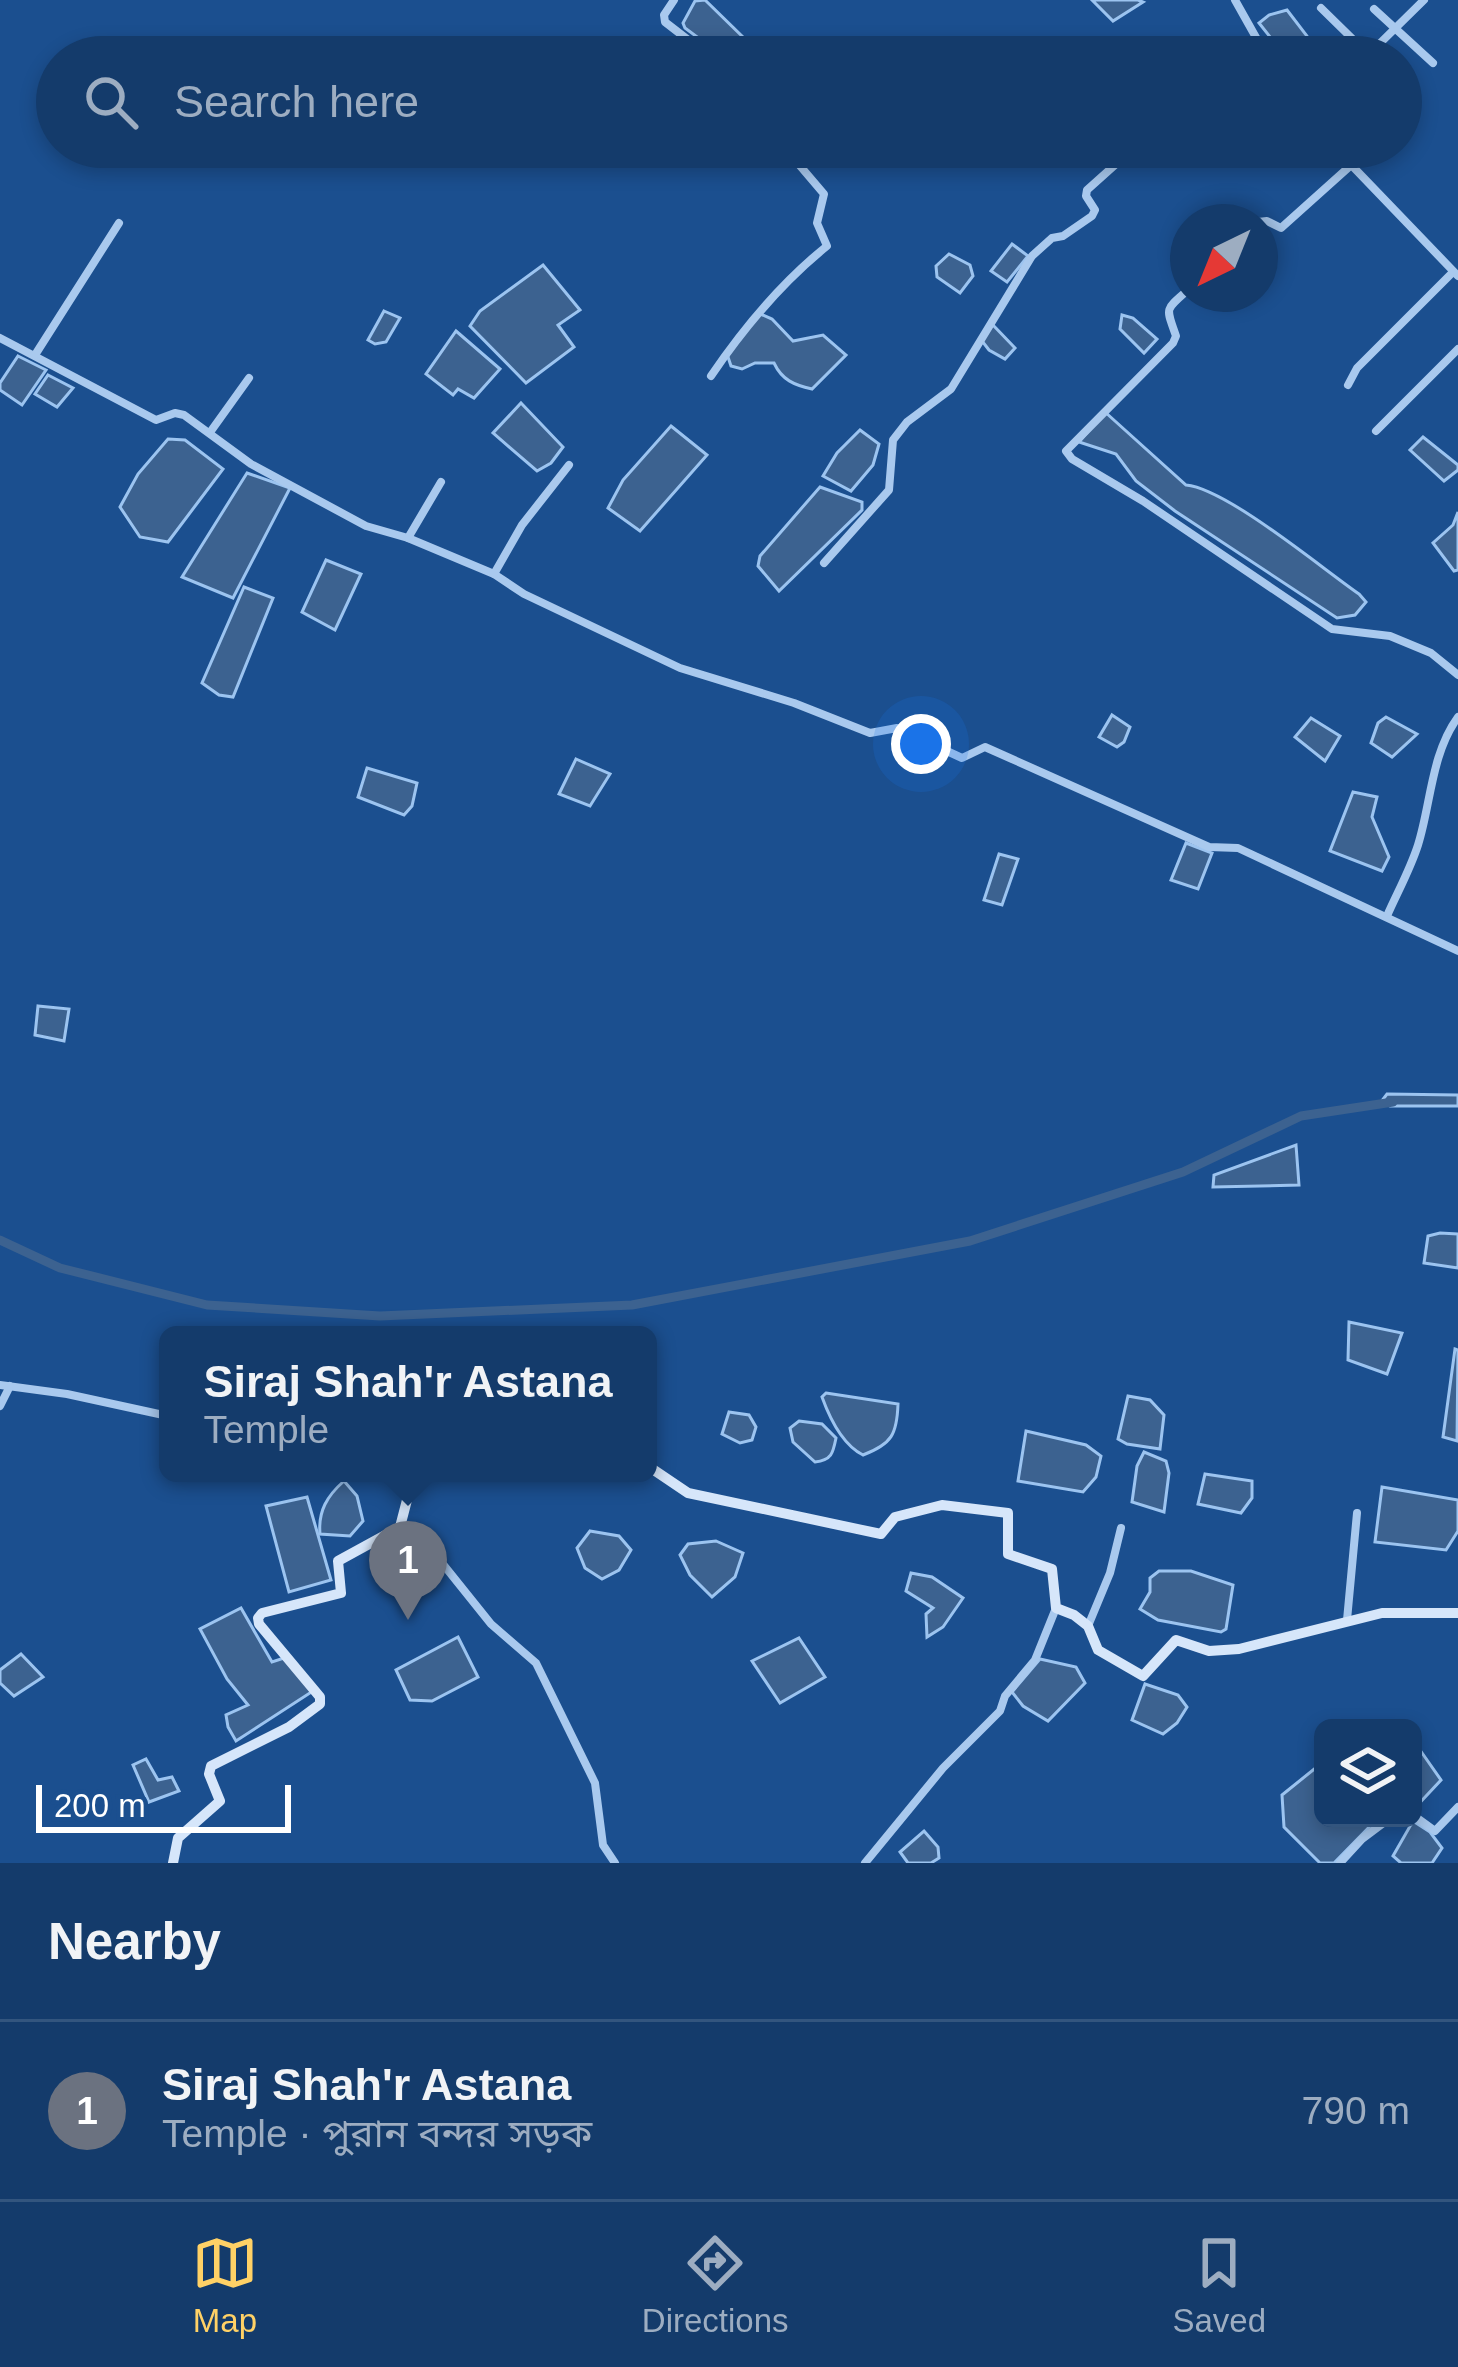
<!DOCTYPE html>
<html lang="en">
<head>
<meta charset="utf-8">
<style>
	:root { --surface:#143b6b; --page:#214673; --text:#f1f3f6; --muted:#9dadc1; --line:#33557e; --accent:#ffd166 }
	body { margin:0; font-family:Arial,"Noto Sans Bengali",sans-serif; background:var(--page); color:var(--text) }
	.controls { position:absolute; right:36px; bottom:36px; display:grid; overflow:hidden; border-radius:18px; box-shadow:0 6px 18px #0003 }
	.controls button { width:108px; height:108px; display:grid; place-items:center; padding:0; border:0; border-bottom:3px solid var(--line); background:var(--surface); color:var(--text); font:60px sans-serif }
	.compass { position:absolute; left:1170px; top:204px; width:108px; height:108px; border-radius:50%; background:var(--surface); box-shadow:0 6px 18px #0003; rotate:223deg }
	.scale { position:absolute; left:36px; bottom:30px; width:255px; box-sizing:border-box; padding-left:12px; border:6px solid #fff; border-top:0; font-size:33px; line-height:42px; white-space:nowrap; color:#fff; -webkit-text-stroke:9px #1b4f8f; paint-order:stroke }
	.you { position:absolute; left:921px; top:744px; width:42px; height:42px; margin:-30px; border:9px solid #fff; border-radius:50%; background:#1a73e8; box-shadow:0 0 0 18px #1a73e833 }
	.badge { display:grid; place-items:center; width:78px; height:78px; border-radius:50%; background:var(--accent); color:#fff; font-size:39px; font-weight:700 }
	.pin { position:absolute; translate:-50% -99px; filter:drop-shadow(0 3px 6px #0008) }
	.pin::after { content:''; position:absolute; top:63px; width:42px; height:36px; background:inherit; clip-path:polygon(0 0,100% 0,50% 100%) }
	.popup { position:absolute; left:159px; top:1326px; width:498px; height:156px; box-sizing:border-box; display:grid; place-content:center; border-radius:18px; background:var(--surface); filter:drop-shadow(0 3px 9px #0005); font-size:39px; white-space:nowrap; color:var(--muted) }
	.popup b { font-size:45px; color:var(--text) }
	.popup::after { content:''; position:absolute; left:50%; top:100%; margin-left:-24px; border:24px solid transparent; border-top-color:var(--surface) }
	.list { margin:0; padding:0; list-style:none }
	h2 { display:flex; justify-content:space-between; align-items:center; height:156px; margin:0; padding:0 48px; font-size:51px }
	h2 small { font-size:39px; font-weight:400; color:var(--muted) }
	.list li { display:grid; grid-template-columns:78px 1fr auto; gap:36px; align-items:center; box-sizing:border-box; height:180px; padding:0 48px; border-top:3px solid var(--line) }
	.list b { display:block; font-size:45px; white-space:nowrap }
	.list p { margin:0; font-size:39px; white-space:nowrap; color:var(--muted) }
	.list em { font-size:39px; font-style:normal; color:var(--muted) }
	.icon { flex:none; width:66px; height:66px; fill:none; stroke:currentColor; stroke-width:2; stroke-linecap:round; stroke-linejoin:round }
	.map { position:relative; flex:none; width:1458px; height:1863px; overflow:hidden }
	.search { position:absolute; background:var(--surface); box-shadow:0 6px 18px #0003; left:36px; right:36px; top:36px; height:132px; display:flex; align-items:center; gap:30px; box-sizing:border-box; padding:0 42px; border-radius:66px; color:var(--muted); font-size:45px }
	.sheet { height:336px; background:var(--surface) }
	nav { display:flex; justify-content:space-around; align-items:center; box-sizing:border-box; height:168px; border-top:3px solid var(--line); background:var(--surface); font-size:33px; color:var(--muted) }
	nav a { display:grid; justify-items:center; gap:6px }
	nav .on { color:var(--accent) }
	.map>svg:first-child { display:block }
	.water { fill:#3c6290; stroke:#9cc4f0; stroke-width:3 }
	.lines { fill:none; stroke-linecap:round; stroke-linejoin:round }
	.canal { stroke:#3c6290; stroke-width:9 }
	.street { stroke:#a9c9ee; stroke-width:8 }
	.secondary { stroke:#d6e6fa; stroke-width:10 }
</style>
</head>
<body>
<div class="map">
<svg width="1458" height="1863" viewBox="0 0 1458 1863">
	<rect width="100%" height="100%" fill="#1b4f8f"/>
	<!-- water -->
	<g class="water">
		<polygon points="705,0 749,43 747,49 726,56 720,54 685,28 683,23 695,1"/>
		<polygon points="1092,0 1138,0 1143,2 1113,21"/>
		<polygon points="1287,10 1307,36 1309,50 1297,57 1286,57 1259,23 1269,15"/>
		<polygon points="1012,244 1028,256 1007,282 991,271"/>
		<polygon points="949,254 970,265 973,276 960,293 937,277 936,266"/>
		<polygon points="543,265 580,310 558,325 574,347 526,383 470,326 480,311"/>
		<polygon points="384,311 400,318 386,342 375,344 368,340"/>
		<path d="M758,313L772,319L793,341L823,335L846,355L812,389C794,385 782,380 774,363H755L742,369L731,366L727,354Z"/>
		<polygon points="1122,315 1133,318 1157,339 1144,353 1120,329"/>
		<polygon points="992,324 1015,348 1005,359 989,350 982,341"/>
		<polygon points="456,331 500,369 474,398 458,389 453,395 426,374"/>
		<polygon points="18,356 46,370 22,405 0,390 0,383"/>
		<polygon points="48,375 73,388 57,407 35,394"/>
		<polygon points="521,403 563,447 551,463 537,471 493,433"/>
		<path d="M1105,412L1186,485C1227,489 1320,567 1359,594L1366,602L1355,615L1337,618L1175,511L1136,481L1116,454L1079,442Z"/>
		<polygon points="671,426 707,455 640,531 608,508 623,480"/>
		<polygon points="860,430 879,444 873,465 851,491 823,476 837,453"/>
		<polygon points="1423,437 1458,465 1458,470 1444,481 1410,450"/>
		<polygon points="168,439 185,440 223,469 168,542 140,537 120,507 138,474"/>
		<polygon points="247,473 290,488 233,598 182,577"/>
		<polygon points="820,487 862,502 862,510 779,591 758,566 760,556"/>
		<polygon points="1458,512 1458,570 1454,571 1433,543 1453,525"/>
		<polygon points="326,560 361,574 335,630 302,612"/>
		<polygon points="244,587 273,598 233,697 219,695 202,683"/>
		<polygon points="1112,715 1130,727 1124,742 1117,747 1099,737"/>
		<polygon points="1386,717 1417,734 1392,757 1371,743 1378,723"/>
		<polygon points="1311,718 1340,736 1325,761 1295,737"/>
		<polygon points="576,759 610,774 590,806 559,794"/>
		<polygon points="367,768 417,783 412,806 404,815 358,797"/>
		<polygon points="1353,792 1377,797 1372,817 1389,857 1382,871 1330,851"/>
		<polygon points="1186,843 1212,853 1198,889 1171,880"/>
		<polygon points="999,854 1018,859 1002,905 984,900"/>
		<polygon points="38,1006 69,1009 64,1041 35,1035"/>
		<polygon points="1387,1094 1458,1095 1458,1106 1390,1106 1381,1102"/>
		<polygon points="1296,1145 1299,1185 1213,1187 1214,1175"/>
		<polygon points="1440,1233 1458,1234 1458,1268 1424,1263 1428,1236"/>
		<polygon points="1349,1322 1402,1333 1387,1374 1348,1360"/>
		<polygon points="1455,1349 1458,1350 1457,1441 1443,1437"/>
		<path d="M826,1393L898,1404C897,1434 892,1444 863,1455C843,1445 830,1419 822,1397Z"/>
		<polygon points="1128,1396 1150,1400 1164,1415 1160,1449 1127,1444 1118,1439"/>
		<polygon points="729,1412 749,1415 756,1427 752,1440 740,1443 722,1434"/>
		<path d="M799,1421L822,1424L836,1438C833,1453 832,1460 815,1462L793,1442L790,1428Z"/>
		<polygon points="1026,1431 1086,1445 1101,1456 1096,1477 1083,1492 1018,1481"/>
		<polygon points="1144,1452 1166,1461 1169,1473 1164,1512 1132,1502 1137,1466"/>
		<polygon points="1205,1474 1252,1481 1252,1498 1241,1513 1198,1504"/>
		<path d="M344,1481L357,1496L363,1521L350,1536L320,1534C318,1511 327,1496 344,1481Z"/>
		<polygon points="1382,1487 1458,1500 1458,1531 1446,1550 1375,1542"/>
		<polygon points="307,1497 331,1580 289,1592 266,1506"/>
		<polygon points="590,1531 619,1536 631,1550 619,1570 602,1579 585,1568 577,1548"/>
		<polygon points="716,1541 743,1553 735,1577 712,1597 690,1575 680,1555 688,1544"/>
		<polygon points="1159,1571 1191,1571 1233,1585 1226,1629 1221,1632 1158,1620 1140,1609 1150,1592 1150,1578"/>
		<polygon points="911,1573 932,1577 963,1598 943,1627 927,1637 926,1614 933,1608 906,1591"/>
		<polygon points="241,1608 272,1662 284,1658 313,1691 236,1741 228,1727 226,1715 248,1705 227,1679 200,1629"/>
		<polygon points="458,1637 478,1677 432,1701 410,1700 396,1670"/>
		<polygon points="799,1638 825,1677 780,1703 752,1661"/>
		<polygon points="21,1654 43,1677 14,1696 0,1683 0,1670"/>
		<polygon points="1040,1659 1076,1667 1085,1683 1048,1721 1023,1706 1012,1692"/>
		<polygon points="1145,1684 1178,1695 1187,1707 1177,1723 1163,1734 1132,1720"/>
		<polygon points="1413,1740 1441,1780 1413,1810"/>
		<polygon points="146,1759 158,1780 172,1777 179,1791 149,1802 133,1765"/>
		<polygon points="1323,1762 1323,1818 1378,1818 1334,1863 1320,1863 1284,1827 1282,1795"/>
		<polygon points="1413,1821 1430,1832 1442,1848 1432,1863 1401,1863 1393,1856"/>
		<polygon points="924,1831 938,1847 939,1858 931,1863 908,1863 900,1852"/>
	</g>
	<g class="lines">
		<!-- canal -->
		<polyline class="canal" points="0,1240 60,1268 207,1305 380,1316 632,1305 970,1241 1183,1172 1301,1116 1393,1102"/>
		<!-- street -->
		<g class="street">
			<polyline points="674,0 664,15 665,22 696,46 701,57"/>
			<polyline points="1235,0 1267,57"/>
			<polyline points="1321,8 1371,57"/>
			<polyline points="1374,9 1433,63"/>
			<polyline points="1366,57 1424,0"/>
			<polyline points="1401,81 1412,90"/>
			<polyline points="1334,147 1458,276"/>
			<polyline points="1258,222 1267,221 1281,228 1349,167"/>
			<path d="M1188,290C1164,311 1166,307 1176,336L1173,343L1066,451L1072,459L1143,501L1332,629L1390,636L1431,653L1458,675"/>
			<polyline points="0,338 156,420 175,413 184,415 251,464 366,526 408,538 494,574 524,594 680,668 794,703 870,733 897,728 962,758 985,747 1209,847 1238,848 1458,951"/>
			<polyline points="35,355 119,223"/>
			<path d="M711,376C745,326 781,283 827,246L817,223L824,194L784,147"/>
			<polyline points="1348,385 1357,368 1453,272"/>
			<polyline points="211,431 249,378"/>
			<polyline points="1376,431 1458,349"/>
			<polyline points="408,538 441,482"/>
			<polyline points="824,563 889,490 893,440 907,422 951,389 1032,256 1052,238 1063,236 1092,216 1095,210 1086,196 1087,190 1135,147"/>
			<polyline points="494,574 522,525 569,465"/>
			<path d="M1387,916C1397,893 1410,870 1418,845C1431,804 1431,754 1458,717"/>
			<polyline points="0,1385 67,1394 168,1416"/>
			<polyline points="0,1406 10,1386"/>
			<polyline points="400,1527 422,1538 491,1624 536,1663 595,1783 603,1845 615,1863"/>
			<polyline points="1347,1620 1357,1513"/>
			<polyline points="1088,1626 1110,1573 1121,1528"/>
			<polyline points="1413,1815 1435,1831 1458,1807"/>
			<polyline points="865,1863 943,1768 1000,1711 1005,1696 1035,1660 1056,1608"/>
			<polyline points="1340,1863 1362,1839 1390,1818"/>
		</g>
		<!-- secondary -->
		<g class="secondary">
			<polyline points="648,1466 688,1493 881,1534 895,1517 942,1505 1008,1513 1008,1554 1052,1569 1056,1608 1074,1615 1088,1626 1098,1650 1143,1676 1176,1640 1209,1651 1239,1649 1382,1613 1458,1613"/>
			<polyline points="173,1863 178,1838 220,1801 209,1774 211,1766 289,1727 320,1704 320,1697 259,1624 258,1618 262,1613 341,1593 338,1561 400,1527 414,1473"/>
		</g>
	</g>
</svg>
<div class="controls">
<button><svg class="icon" aria-label="layers" viewBox="0 0 24 24"><path d="M12 4l9 5-9 5-9-5zM3 14l9 5 9-5"/></svg></button>
</div>
<svg class="compass" viewBox="-18 -18 36 36"><path d="M0-13l5 13h-10z" fill="#e53935"/><path d="M0 13l5-13h-10z" fill="#9dadc1"/></svg>
<div class="scale">200 m</div>
<div class="you"></div>
<div class="pin badge" style="left:408px;top:1620px;background:#6b7280">1</div>
<div class="popup"><b>Siraj Shah'r Astana</b>Temple</div>
<div class="search"><svg class="icon" aria-label="search" viewBox="0 0 24 24"><circle cx="10" cy="10" r="6"/><path d="M15 15l6 6"/></svg>Search here</div>
</div>
<section class="sheet">
<h2>Nearby<small></small></h2>
<ul class="list">
<li><span class="badge" style="background:#6b7280">1</span><div><b>Siraj Shah'r Astana</b><p>Temple · পুরান বন্দর সড়ক</p></div><em>790 m</em></li>
</ul>
</section>
<nav>
<a class="on"><svg class="icon" aria-label="map" viewBox="0 0 24 24"><path d="M3 6l6-2 6 2 6-2v14l-6 2-6-2-6 2zM9 4v14M15 6v14"/></svg>Map</a>
<a><svg class="icon" aria-label="directions" viewBox="0 0 24 24"><path d="M12 3l9 9-9 9-9-9zM9 14v-3h6M13 9l2 2-2 2"/></svg>Directions</a>
<a><svg class="icon" aria-label="saved" viewBox="0 0 24 24"><path d="M7 4h10v16l-5-4-5 4z"/></svg>Saved</a>
</nav>
</body>
</html>
